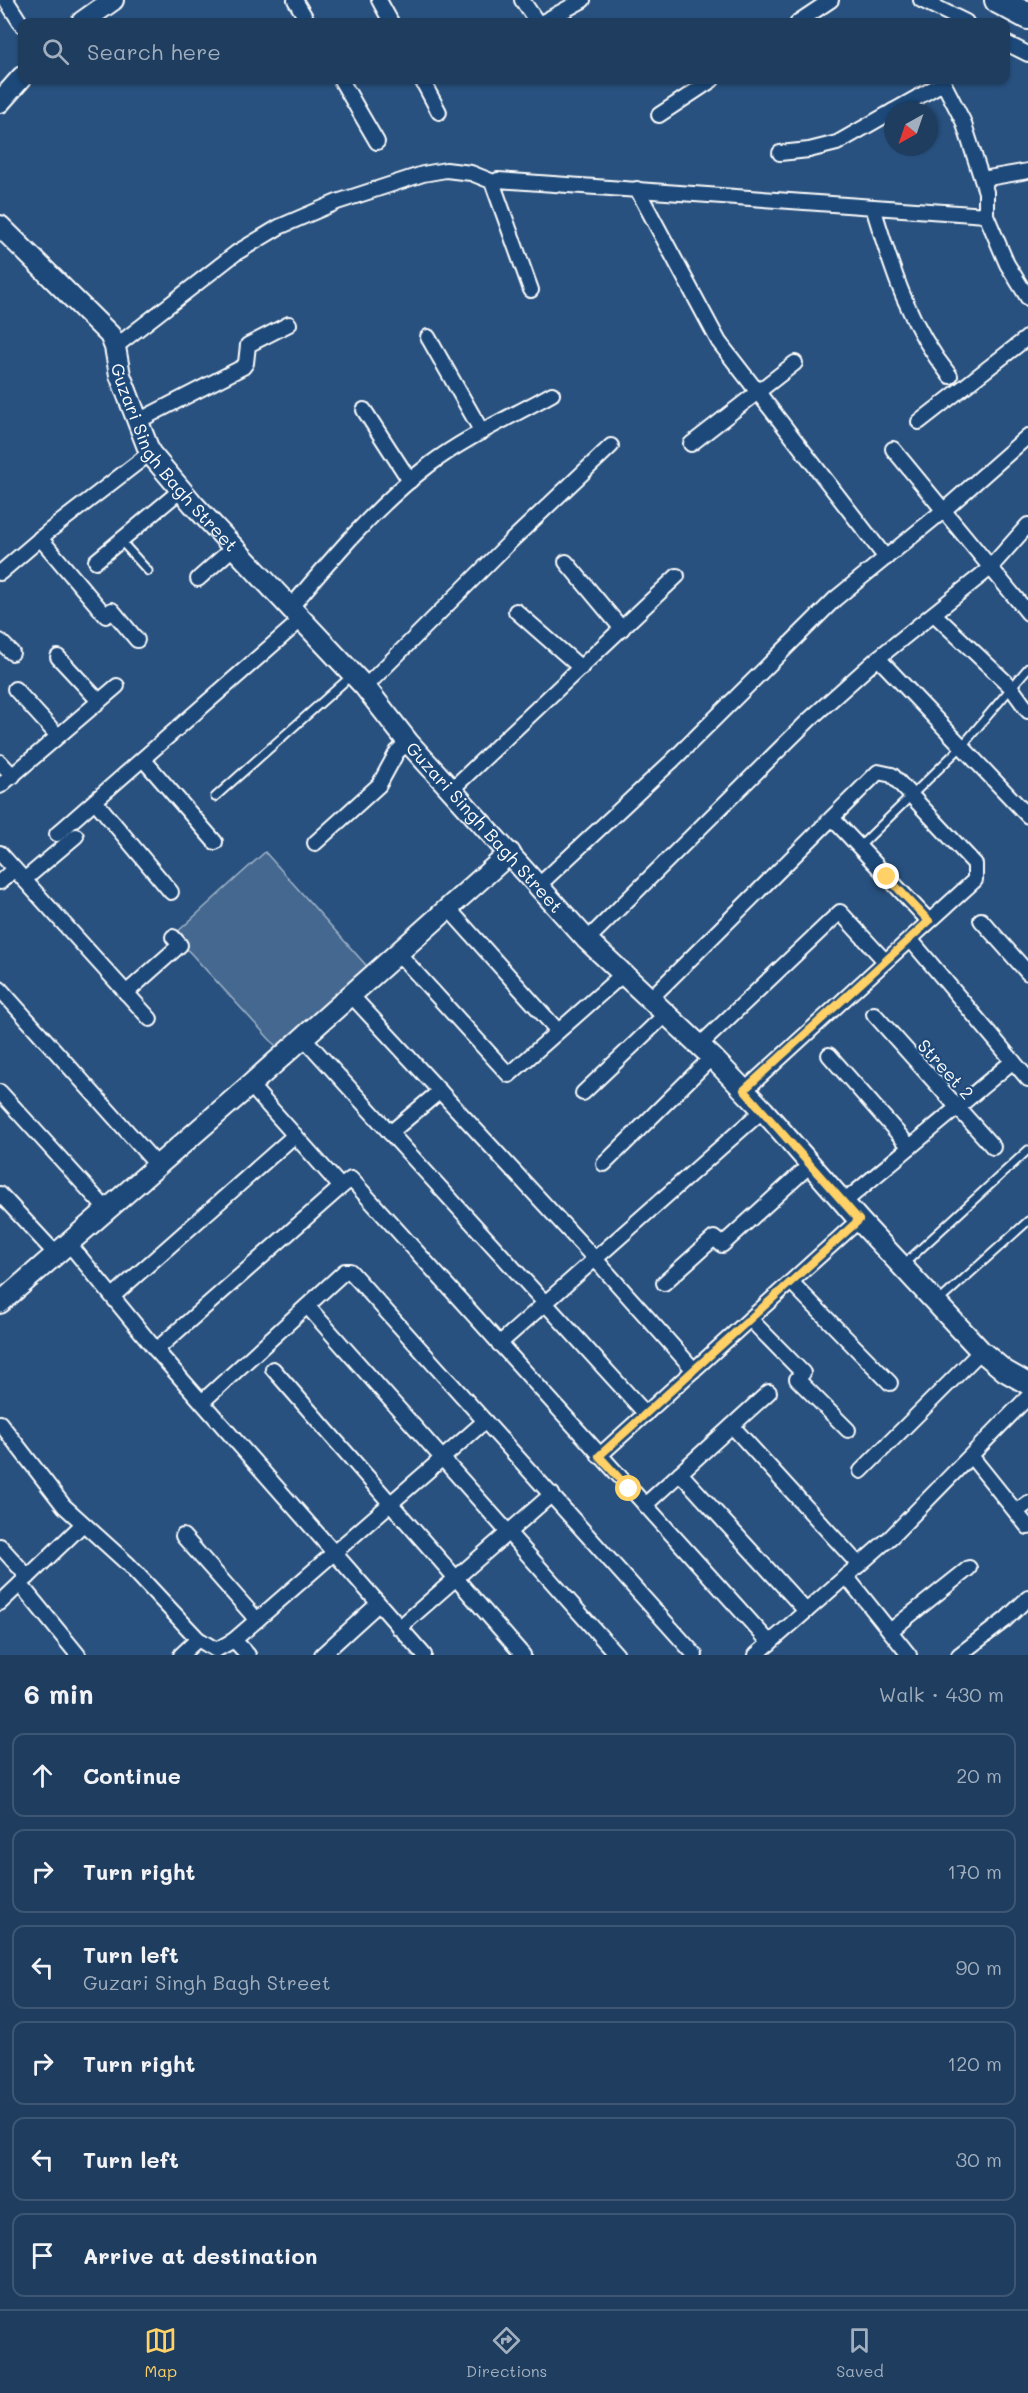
<!DOCTYPE html>
<html lang="en">
<head>
<meta charset="utf-8">
<style>
	:root { --surface:#1e3d5f; --page:#2b4868; --text:#f1f3f6; --muted:#a1aebd; --line:#3c5674; --accent:#ffd166 }
	body { margin:0; font-family:Mali,sans-serif; background:var(--page); color:var(--text) }
	.compass { position:absolute; left:884px; top:102px; width:54px; height:54px; border-radius:50%; background:var(--surface); box-shadow:0 2px 4px #0004; rotate:220deg }
	.stop { position:absolute; width:18px; height:18px; margin:-14px; border:4px solid #ffd166; border-radius:50%; background:#fff }
	.stop.end { background:#ffd166; border-color:#fff; box-shadow:0 2px 6px #0008 }
	.list { margin:0; padding:0; list-style:none }
	h2 { display:flex; justify-content:space-between; align-items:center; height:78px; margin:0; padding:0 24px; font-size:26px }
	h2 small { font-size:20px; font-weight:400; color:var(--muted) }
	.list li { display:grid; grid-template-columns:39px 1fr auto; gap:18px; align-items:center; box-sizing:border-box; height:84px; margin:0 12px 12px; padding:0 12px; border:2px solid var(--line); border-radius:12px }
	.list b { display:block; font-size:22px; white-space:nowrap }
	.list p { margin:0; font-size:20px; white-space:nowrap; color:var(--muted) }
	.list em { font-size:20px; font-style:normal; color:var(--muted) }
	.icon { flex:none; width:33px; height:33px; fill:none; stroke:currentColor; stroke-width:2; stroke-linecap:round; stroke-linejoin:round }
	.map { position:relative; flex:none; width:1028px; height:1655px; overflow:hidden }
	.search { position:absolute; background:var(--surface); box-shadow:0 2px 4px #0004; left:18px; right:18px; top:18px; height:66px; display:flex; align-items:center; gap:15px; box-sizing:border-box; padding:0 21px; border-radius:12px; color:var(--muted); font-size:22px }
	.sheet { height:654px; background:var(--surface) }
	nav { display:flex; justify-content:space-around; align-items:center; box-sizing:border-box; height:84px; border-top:2px solid var(--line); background:var(--surface); font-size:16px; color:var(--muted) }
	nav a { display:grid; justify-items:center; gap:3px }
	nav .on { color:var(--accent) }
	.map>svg:first-child { display:block }
	.green { fill:#446890; stroke:#a2b4c8; stroke-width:1.5 }
	.lines { fill:none; stroke-linecap:round; stroke-linejoin:round }
	.lane-casing { stroke:#fff; stroke-width:11 }
	.street-casing { stroke:#fff; stroke-width:18 }
	.secondary-casing { stroke:#fff; stroke-width:24 }
	.highway-casing { stroke:#fff; stroke-width:30 }
	.lane { stroke:#1f4a7a; stroke-width:7 }
	.street { stroke:#1f4a7a; stroke-width:14 }
	.secondary { stroke:#1f4a7a; stroke-width:20 }
	.highway { stroke:#1f4a7a; stroke-width:26 }
	.route { stroke:#ffd166; stroke-width:8 }
	.labels { text-anchor:middle; dominant-baseline:central; stroke-width:4.5; stroke-linejoin:round; paint-order:stroke }
	.street-label { font-size:18px; fill:#fff; stroke:#1f4a7a }
</style>
</head>
<body>
<div class="map">
<svg width="1028" height="1655" viewBox="0 0 1028 1655">
	<rect width="100%" height="100%" fill="#28517f"/>
	<filter id="ink" filterUnits="userSpaceOnUse"><feTurbulence type="fractalNoise" baseFrequency=".0167" numOctaves="2"/><feDisplacementMap in="SourceGraphic" scale="12" xChannelSelector="R" yChannelSelector="G"/><feConvolveMatrix kernelMatrix="1 2 1 2 8 2 1 2 1" color-interpolation-filters="sRGB"/></filter>
	<g filter="url(#ink)">
		<!-- green -->
		<polygon class="green" points="265,852 373,973 284,1055 174,935"/>
		<g class="lines">
			<!-- lane casing -->
			<g class="lane-casing">
				<g id="lane">
					<polyline points="120,540 148,571"/>
					<polyline points="215,797 351,676"/>
					<polyline points="859,847 962,746 1028,668"/>
					<polyline points="904,1264 1028,1150"/>
					<polyline points="938,1302 1028,1221"/>
				</g>
			</g>
			<!-- street casing -->
			<g class="street-casing">
				<g id="street">
					<polyline points="6,0 22,25"/>
					<polyline points="295,0 308,22"/>
					<polyline points="379,0 391,22"/>
					<polyline points="522,0 537,22"/>
					<polyline points="921,0 966,22"/>
					<polyline points="543,22 583,0"/>
					<polyline points="798,22 831,0"/>
					<polyline points="1006,43 1028,54"/>
					<polyline points="341,80 377,142"/>
					<polyline points="422,80 439,112"/>
					<polyline points="942,80 963,121 986,192 986,215 1007,264 1028,298"/>
					<polyline points="893,111 943,83"/>
					<polyline points="659,115 712,80"/>
					<polyline points="780,153 809,150 837,143 893,111"/>
					<polyline points="982,179 1028,171"/>
					<polyline points="637,189 719,342 886,558"/>
					<path d="M873,207C892,269 908,324 950,376"/>
					<polyline points="531,290 494,187 498,180 986,215"/>
					<polyline points="428,337 482,432"/>
					<polyline points="115,347 236,253 279,227 337,202 423,174 446,170 471,173 496,183"/>
					<polyline points="364,410 410,481"/>
					<polyline points="138,421 243,367 246,363 248,345 289,324"/>
					<polyline points="919,422 1028,337"/>
					<polyline points="691,444 795,363"/>
					<polyline points="893,449 1028,613"/>
					<polyline points="40,538 106,616 112,610 137,640"/>
					<polyline points="96,561 181,490"/>
					<polyline points="566,562 622,629"/>
					<polyline points="0,573 49,531 150,453"/>
					<polyline points="198,579 234,547"/>
					<path d="M291,607C333,557 377,505 429,465C466,437 511,417 552,394"/>
					<polyline points="516,611 581,668"/>
					<polyline points="935,615 1010,686 1028,711"/>
					<polyline points="0,641 12,653"/>
					<polyline points="58,657 99,701"/>
					<polyline points="878,658 1028,816"/>
					<polyline points="365,687 510,542 611,446"/>
					<polyline points="15,689 58,736"/>
					<polyline points="143,759 215,842"/>
					<polyline points="0,762 13,776"/>
					<polyline points="0,786 117,686"/>
					<polyline points="451,790 677,576"/>
					<polyline points="95,801 171,892"/>
					<polyline points="832,818 929,921"/>
					<polyline points="57,834 302,619"/>
					<polyline points="315,843 379,785 397,752 408,742"/>
					<polyline points="0,853 150,1019"/>
					<polyline points="24,880 76,836"/>
					<polyline points="0,882 14,869"/>
					<polyline points="538,886 671,762 835,599 943,511 1028,436"/>
					<polyline points="448,908 558,1031"/>
					<polyline points="981,920 1028,973"/>
					<polyline points="587,940 810,719 878,658 989,569 1028,525"/>
					<polyline points="398,953 509,1075 623,974"/>
					<polyline points="0,989 158,1166"/>
					<polyline points="126,993 180,945 173,937"/>
					<polyline points="351,995 596,1260 694,1370"/>
					<polyline points="650,999 878,772 892,775 975,864 975,880 910,939 1028,1079"/>
					<polyline points="874,1014 993,1147"/>
					<polyline points="303,1037 646,1414"/>
					<polyline points="700,1045 840,912 885,961"/>
					<polyline points="829,1055 910,1147"/>
					<polyline points="250,1085 341,1187 351,1179 770,1643"/>
					<polyline points="744,1091 910,939"/>
					<polyline points="0,1092 107,1210"/>
					<polyline points="583,1093 666,1014"/>
					<polyline points="390,1133 440,1091"/>
					<polyline points="604,1164 712,1057"/>
					<polyline points="0,1194 56,1254"/>
					<polyline points="844,1202 1013,1061"/>
					<polyline points="75,1251 156,1350 424,1655"/>
					<polyline points="791,1282 890,1383"/>
					<polyline points="664,1283 714,1238 722,1245 811,1164"/>
					<polyline points="113,1296 295,1135"/>
					<polyline points="308,1307 617,1655"/>
					<polyline points="750,1319 803,1373 797,1379 848,1430"/>
					<polyline points="499,1344 763,1110"/>
					<polyline points="156,1350 341,1187"/>
					<polyline points="273,1369 523,1655"/>
					<polyline points="202,1402 345,1271 350,1271 695,1655"/>
					<polyline points="0,1423 64,1506 128,1564 198,1639 216,1650 234,1640 257,1620 485,1421"/>
					<polyline points="732,1426 859,1565"/>
					<polyline points="599,1456 859,1220"/>
					<polyline points="971,1456 1028,1527"/>
					<polyline points="861,1471 981,1351"/>
					<polyline points="680,1473 806,1611"/>
					<polyline points="645,1505 769,1392"/>
					<polyline points="1016,1512 1028,1503"/>
					<polyline points="183,1536 257,1620"/>
					<polyline points="0,1546 28,1577 20,1584 78,1655"/>
					<polyline points="846,1576 909,1655"/>
					<polyline points="28,1577 82,1525"/>
					<polyline points="0,1603 20,1584"/>
					<polyline points="399,1628 552,1494"/>
					<polyline points="890,1631 969,1568"/>
					<polyline points="234,1640 248,1655"/>
					<polyline points="181,1655 198,1639"/>
					<polyline points="322,1655 378,1604"/>
					<polyline points="756,1655 892,1536 1028,1397"/>
					<polyline points="959,1655 1005,1620 1028,1598"/>
				</g>
			</g>
			<!-- secondary casing -->
			<g class="secondary-casing">
				<g id="secondary">
					<polyline points="82,22 113,0"/>
					<polyline points="0,102 22,77"/>
					<path id="s1" d="M0,226L110,335L115,347L120,375L150,453L193,504L365,687L408,742L587,940L712,1057L763,1110L859,1220L981,1351L1005,1371L1028,1384"/>
					<polyline points="0,1303 250,1085 510,853"/>
				</g>
			</g>
			<!-- highway casing -->
			<g class="highway-casing">
				<polyline id="highway" points="998,0 1028,16"/>
			</g>
			<!-- lane -->
			<use href="#lane" class="lane"/>
			<!-- street -->
			<use href="#street" class="street"/>
			<!-- secondary -->
			<use href="#secondary" class="secondary"/>
			<!-- highway -->
			<use href="#highway" class="highway"/>
		</g>
	</g>
	<g class="lines" filter="url(#ink)">
		<!-- route -->
		<polyline class="route" points="629,1489 599,1456 859,1220 744,1090 929,921 887,877"/>
	</g>
	<g class="labels">
		<!-- street labels -->
		<g class="street-label">
			<text stroke="none"><textPath href="#s1" startOffset="296">Guzari Singh Bagh Street</textPath></text>
			<text stroke="none"><textPath href="#s1" startOffset="782">Guzari Singh Bagh Street</textPath></text>
			<text transform="translate(946 1069) rotate(48)">Street 2</text>
		</g>
	</g>
</svg>
<svg class="compass" viewBox="-18 -18 36 36"><path d="M0-13l5 13h-10z" fill="#e53935"/><path d="M0 13l5-13h-10z" fill="#a1aebd"/></svg>
<div class="stop" style="left:629px;top:1489px"></div>
<div class="stop end" style="left:887px;top:877px"></div>
<div class="search"><svg class="icon" aria-label="search" viewBox="0 0 24 24"><circle cx="10" cy="10" r="6"/><path d="M15 15l6 6"/></svg>Search here</div>
</div>
<section class="sheet">
<h2>6 min<small>Walk · 430 m</small></h2>
<ul class="list">
<li><svg class="icon" aria-label="ahead" viewBox="0 0 24 24"><path d="M12 20V5M6 11l6-6 6 6"/></svg><div><b>Continue</b></div><em>20 m</em></li>
<li><svg class="icon" aria-label="right" viewBox="0 0 24 24"><path d="M7 20v-9h11M14 6l5 5-5 5"/></svg><div><b>Turn right</b></div><em>170 m</em></li>
<li><svg class="icon" aria-label="left" viewBox="0 0 24 24"><path d="M17 20v-9H6M10 6l-5 5 5 5"/></svg><div><b>Turn left</b><p>Guzari Singh Bagh Street</p></div><em>90 m</em></li>
<li><svg class="icon" aria-label="right" viewBox="0 0 24 24"><path d="M7 20v-9h11M14 6l5 5-5 5"/></svg><div><b>Turn right</b></div><em>120 m</em></li>
<li><svg class="icon" aria-label="left" viewBox="0 0 24 24"><path d="M17 20v-9H6M10 6l-5 5 5 5"/></svg><div><b>Turn left</b></div><em>30 m</em></li>
<li><svg class="icon" aria-label="arrive" viewBox="0 0 24 24"><path d="M6 21V4h12l-3 4 3 4H6"/></svg><div><b>Arrive at destination</b></div></li>
</ul>
</section>
<nav>
<a class="on"><svg class="icon" aria-label="map" viewBox="0 0 24 24"><path d="M3 6l6-2 6 2 6-2v14l-6 2-6-2-6 2zM9 4v14M15 6v14"/></svg>Map</a>
<a><svg class="icon" aria-label="directions" viewBox="0 0 24 24"><path d="M12 3l9 9-9 9-9-9zM9 14v-3h6M13 9l2 2-2 2"/></svg>Directions</a>
<a><svg class="icon" aria-label="saved" viewBox="0 0 24 24"><path d="M7 4h10v16l-5-4-5 4z"/></svg>Saved</a>
</nav>
</body>
</html>
